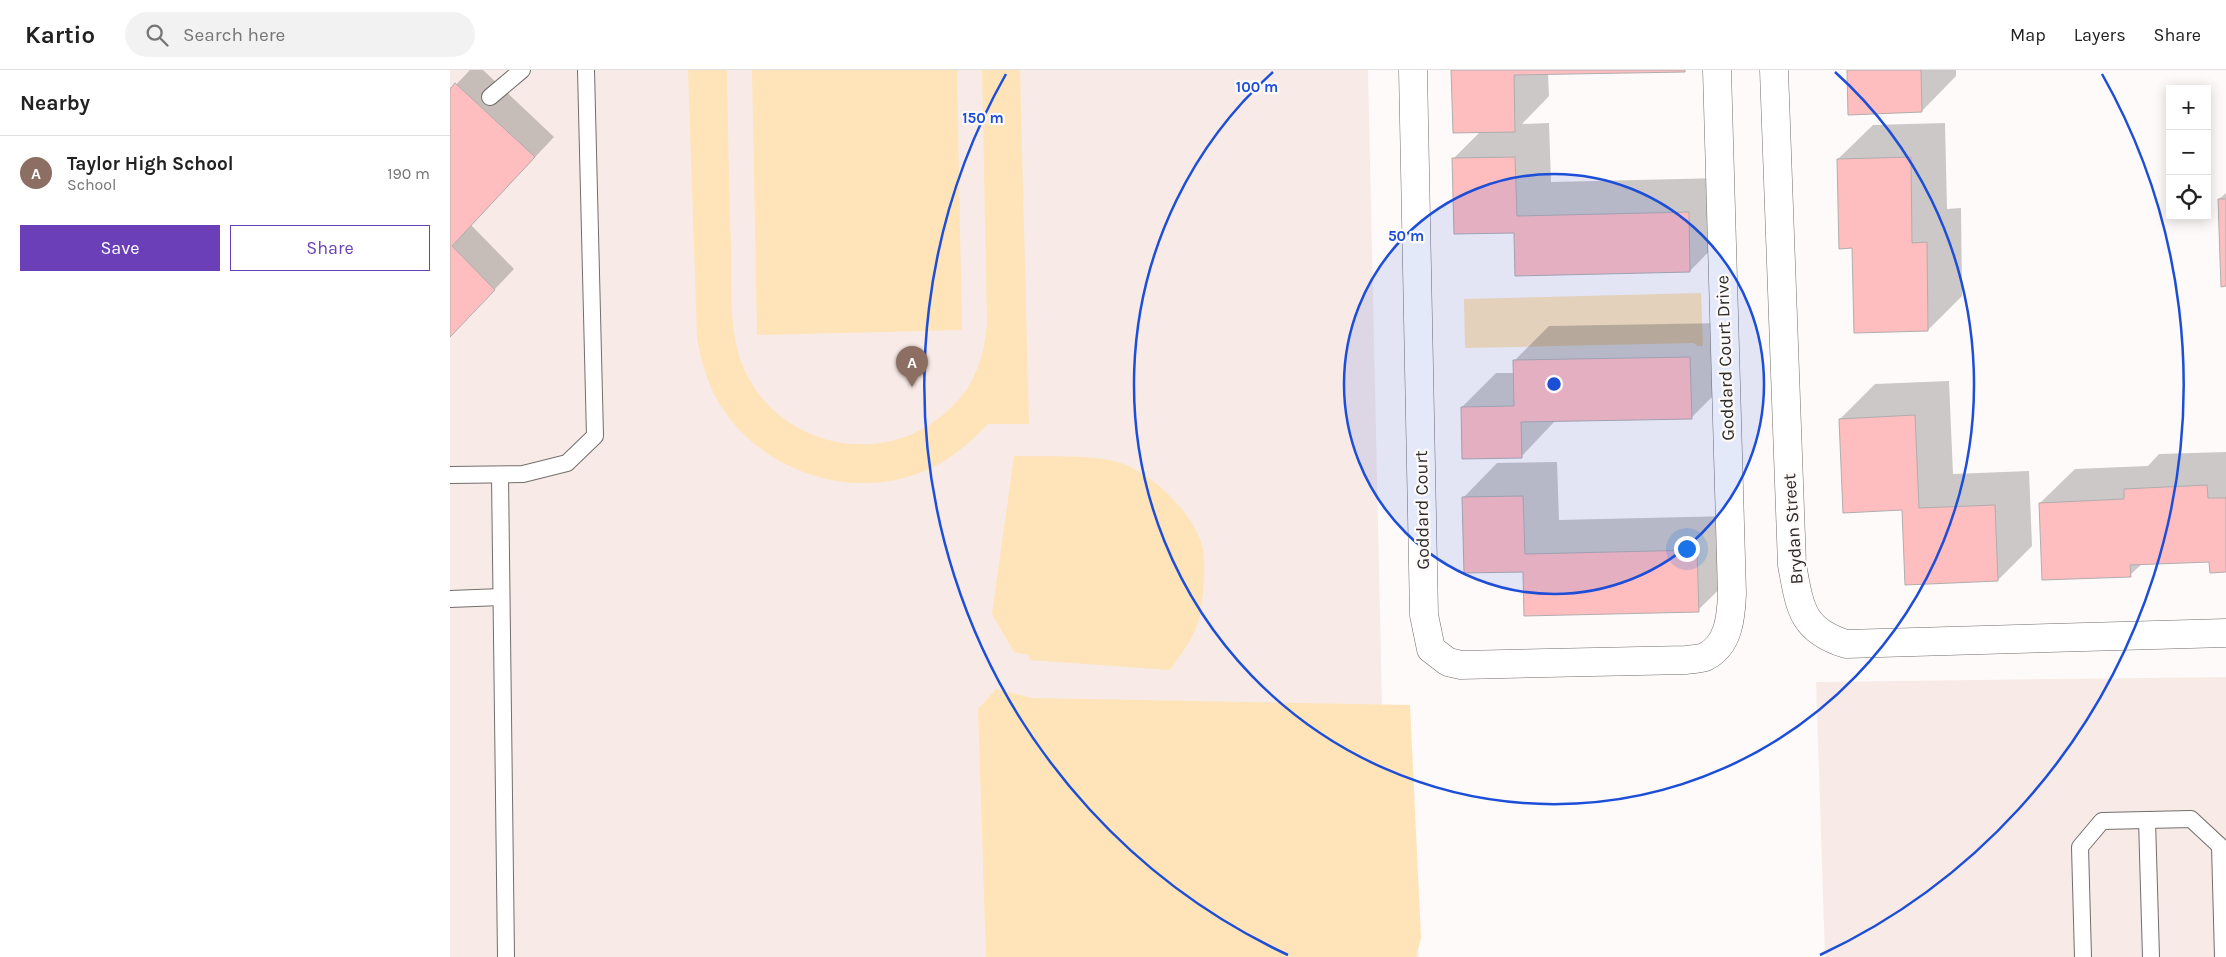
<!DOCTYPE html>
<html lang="en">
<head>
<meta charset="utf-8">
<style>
	:root { --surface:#fff; --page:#f2f2f2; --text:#222; --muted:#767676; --line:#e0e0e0; --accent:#6a3fb7 }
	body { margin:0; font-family:Karla,sans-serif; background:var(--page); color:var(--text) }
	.controls { position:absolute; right:15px; top:15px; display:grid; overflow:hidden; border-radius:0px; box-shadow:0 2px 12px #0003 }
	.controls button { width:45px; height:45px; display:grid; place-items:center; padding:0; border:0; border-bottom:1px solid var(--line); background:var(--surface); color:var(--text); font:25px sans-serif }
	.you { position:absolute; left:1236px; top:478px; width:18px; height:18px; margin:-12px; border:4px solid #fff; border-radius:50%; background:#1a73e8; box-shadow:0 0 0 8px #1a73e833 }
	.badge { display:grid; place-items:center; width:32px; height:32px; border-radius:50%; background:var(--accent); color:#fff; font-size:16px; font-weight:700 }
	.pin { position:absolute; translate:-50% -41px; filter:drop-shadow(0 1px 2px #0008) }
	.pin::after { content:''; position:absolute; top:26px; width:18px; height:15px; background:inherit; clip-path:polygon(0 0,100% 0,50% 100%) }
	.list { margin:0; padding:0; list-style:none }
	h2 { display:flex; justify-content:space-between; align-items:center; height:65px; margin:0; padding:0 20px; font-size:21px }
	h2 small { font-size:16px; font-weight:400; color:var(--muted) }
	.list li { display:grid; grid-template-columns:32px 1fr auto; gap:15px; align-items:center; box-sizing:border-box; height:75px; padding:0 20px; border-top:1px solid var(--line) }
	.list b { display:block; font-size:19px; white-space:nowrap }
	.list p { margin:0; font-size:16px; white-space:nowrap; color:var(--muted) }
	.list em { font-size:16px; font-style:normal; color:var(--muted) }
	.actions { display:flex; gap:10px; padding:15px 20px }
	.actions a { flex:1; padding:11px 0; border:1px solid var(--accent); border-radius:0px; text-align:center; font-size:18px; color:var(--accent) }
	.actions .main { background:var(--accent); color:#fff }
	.icon { flex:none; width:28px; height:28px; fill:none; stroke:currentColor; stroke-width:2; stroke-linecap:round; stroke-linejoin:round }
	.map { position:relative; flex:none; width:1776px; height:887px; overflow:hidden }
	header { display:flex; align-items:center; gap:30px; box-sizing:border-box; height:70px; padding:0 25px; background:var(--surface); border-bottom:1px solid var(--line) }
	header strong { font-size:24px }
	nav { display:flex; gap:28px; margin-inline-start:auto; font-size:18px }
	.search { width:350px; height:45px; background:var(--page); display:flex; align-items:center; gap:12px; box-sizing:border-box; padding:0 18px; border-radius:28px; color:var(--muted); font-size:19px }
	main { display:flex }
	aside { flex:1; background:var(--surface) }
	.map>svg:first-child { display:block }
	.built { fill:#f8ebe7 }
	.green { fill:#fee4b8 }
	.shadow { fill:#0003 }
	.building { fill:#febebf; stroke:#b1adad }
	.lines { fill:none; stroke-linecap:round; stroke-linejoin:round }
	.service-casing { stroke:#726e6d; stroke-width:18 }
	.minor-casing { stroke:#726e6d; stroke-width:29 }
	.service { stroke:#fff; stroke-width:16 }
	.minor { stroke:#fff; stroke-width:28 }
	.ring { fill:none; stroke:#1d4ed8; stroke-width:2.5 }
	.labels { text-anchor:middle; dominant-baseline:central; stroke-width:4.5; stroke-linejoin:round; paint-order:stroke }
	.street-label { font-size:18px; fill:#2c2b2a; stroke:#fefaf9 }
	.centre { fill:#1d4ed8; stroke:#fefaf9; stroke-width:2.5 }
	.ring-label { font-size:15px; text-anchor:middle; font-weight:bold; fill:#1d4ed8; stroke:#fefaf9; stroke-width:4.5; stroke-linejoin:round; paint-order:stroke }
</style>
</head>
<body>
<header>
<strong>Kartio</strong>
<div class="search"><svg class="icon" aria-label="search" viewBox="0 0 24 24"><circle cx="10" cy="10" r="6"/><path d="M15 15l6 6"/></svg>Search here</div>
<nav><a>Map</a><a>Layers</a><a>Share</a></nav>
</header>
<main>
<aside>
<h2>Nearby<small></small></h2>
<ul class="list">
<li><span class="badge" style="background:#8d6e63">A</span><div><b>Taylor High School</b><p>School</p></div><em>190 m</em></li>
</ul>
<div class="actions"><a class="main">Save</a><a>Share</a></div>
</aside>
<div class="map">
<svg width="1776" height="887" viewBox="0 0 1776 887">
	<rect width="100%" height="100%" fill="#fefaf9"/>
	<!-- built -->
	<g class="built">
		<polygon points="0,0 918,0 932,634 969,887 0,887"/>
		<polygon points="1776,607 1776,887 1375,887 1366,612"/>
	</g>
	<!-- green -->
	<g class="green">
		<path d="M238,0H277C278,59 279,118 281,178C282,215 278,258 292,294C324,375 429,401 495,343C506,333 517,322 523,308C532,291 535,273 537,254L532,0H570L579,354H538C521,371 503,388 481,398C407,434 311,403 269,333C257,313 251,290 247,268Z"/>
		<polygon points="302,0 507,0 512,260 307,265"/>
		<polygon points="1251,223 1253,276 1248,276 1243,273 1015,278 1014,229"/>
		<path d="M564,386C593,387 644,384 671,393C703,404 742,442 752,475C757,491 753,543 746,558C740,573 729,587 720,600L580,590L579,585L564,582L542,544Z"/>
		<polygon points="546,619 582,628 960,635 971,868 966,887 536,887 528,639"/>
	</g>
	<!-- shadow -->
	<g class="shadow">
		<polygon points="20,0 33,0 104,67 21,155 64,199 0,266 0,21"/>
		<polygon points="1003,0 1235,0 1098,3 1099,26 1072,54 1099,53 1101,112 1273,108 1274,166 1240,201 1065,161 1003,89 1030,62"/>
		<polygon points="1398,0 1506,0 1506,6 1472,41"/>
		<polygon points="1495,53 1497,139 1511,138 1512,226 1478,260 1388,89 1423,55"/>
		<polygon points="1776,123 1776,215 1769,129"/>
		<polygon points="1274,253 1276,313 1241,348 1106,350 1071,387 1012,337 1046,303 1065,303 1064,291 1099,256"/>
		<polygon points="1499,311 1503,404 1579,401 1582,476 1548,510 1453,439 1390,349 1425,314"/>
		<polygon points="1776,382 1776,501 1761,490 1693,493 1680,505 1590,433 1625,399 1698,396 1709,384"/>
		<polygon points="1107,392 1109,450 1281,446 1283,506 1248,540 1074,500 1013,428 1047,393"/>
	</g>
	<!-- building -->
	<g class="building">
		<polygon points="1001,0 1235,0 1235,2 1064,5 1065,62 1003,63"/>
		<polygon points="1397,0 1471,0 1472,42 1398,45"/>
		<polygon points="5,13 85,87 2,176 45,220 0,267 0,19"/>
		<polygon points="1065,87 1067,146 1239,142 1240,202 1065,206 1064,163 1004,164 1002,88"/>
		<polygon points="1461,87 1462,173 1477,172 1478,261 1404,263 1402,178 1389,179 1387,89"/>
		<polygon points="1768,129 1776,129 1776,216 1771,217"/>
		<polygon points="1240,287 1242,349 1071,352 1072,388 1012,389 1011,337 1064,336 1063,290"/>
		<polygon points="1465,345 1469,438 1545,435 1548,511 1455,515 1452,440 1393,443 1389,349"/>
		<polygon points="1757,415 1758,428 1776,428 1776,502 1760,503 1759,492 1680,495 1681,507 1592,510 1589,433 1674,429 1674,419"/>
		<polygon points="1073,426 1075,484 1247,480 1249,542 1074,546 1073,502 1014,503 1012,427"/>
	</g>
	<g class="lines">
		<!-- service casing -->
		<g class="service-casing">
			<g id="service">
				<polyline points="40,27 72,0"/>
				<polyline points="0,405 73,404 117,393 145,366 136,0"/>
				<polyline points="50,405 56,887"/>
				<polyline points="0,529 51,527"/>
				<polyline points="1697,750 1701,887"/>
				<polyline points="1633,887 1630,777 1652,751 1741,749 1770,776 1773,887"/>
			</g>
		</g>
		<!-- minor casing -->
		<g class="minor-casing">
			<g id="minor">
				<path d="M963,0L974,545L981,579L998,592L1011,595L1236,590C1242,589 1250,589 1255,587C1279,575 1281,547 1282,524L1267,0"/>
				<path d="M1324,0L1342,495C1350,537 1351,560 1396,574L1776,563"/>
			</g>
		</g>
		<!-- service -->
		<use href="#service" class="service"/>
		<!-- minor -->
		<use href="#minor" class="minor"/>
	</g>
	<!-- distance rings -->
	<circle cx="1104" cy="314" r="210" fill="#1d4ed8" fill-opacity=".12"/>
	<g class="ring">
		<circle cx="1104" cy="314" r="210"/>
		<path d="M1385 2A420 420 0 1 1 823 2"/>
		<path d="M838 885A630 630 0 0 1 556 4M1652 4A630 630 0 0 1 1370 885"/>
	</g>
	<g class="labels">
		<!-- street labels -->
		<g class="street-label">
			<text transform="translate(1275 288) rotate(-92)">Goddard Court Drive</text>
			<text transform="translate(972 440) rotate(-91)">Goddard Court</text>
			<text transform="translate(1343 459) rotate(-94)">Brydan Street</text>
		</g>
	</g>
	<circle cx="1104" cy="314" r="8" class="centre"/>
	<g class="ring-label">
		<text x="807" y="22">100 m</text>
		<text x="533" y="53">150 m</text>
		<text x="956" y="171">50 m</text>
	</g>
</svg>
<div class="controls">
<button>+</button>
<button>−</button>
<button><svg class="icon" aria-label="locate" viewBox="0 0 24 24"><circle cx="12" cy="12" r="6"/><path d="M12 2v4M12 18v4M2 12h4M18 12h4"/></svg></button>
</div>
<div class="you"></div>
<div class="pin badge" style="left:462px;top:317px;background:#8d6e63">A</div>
</div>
</main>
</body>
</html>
